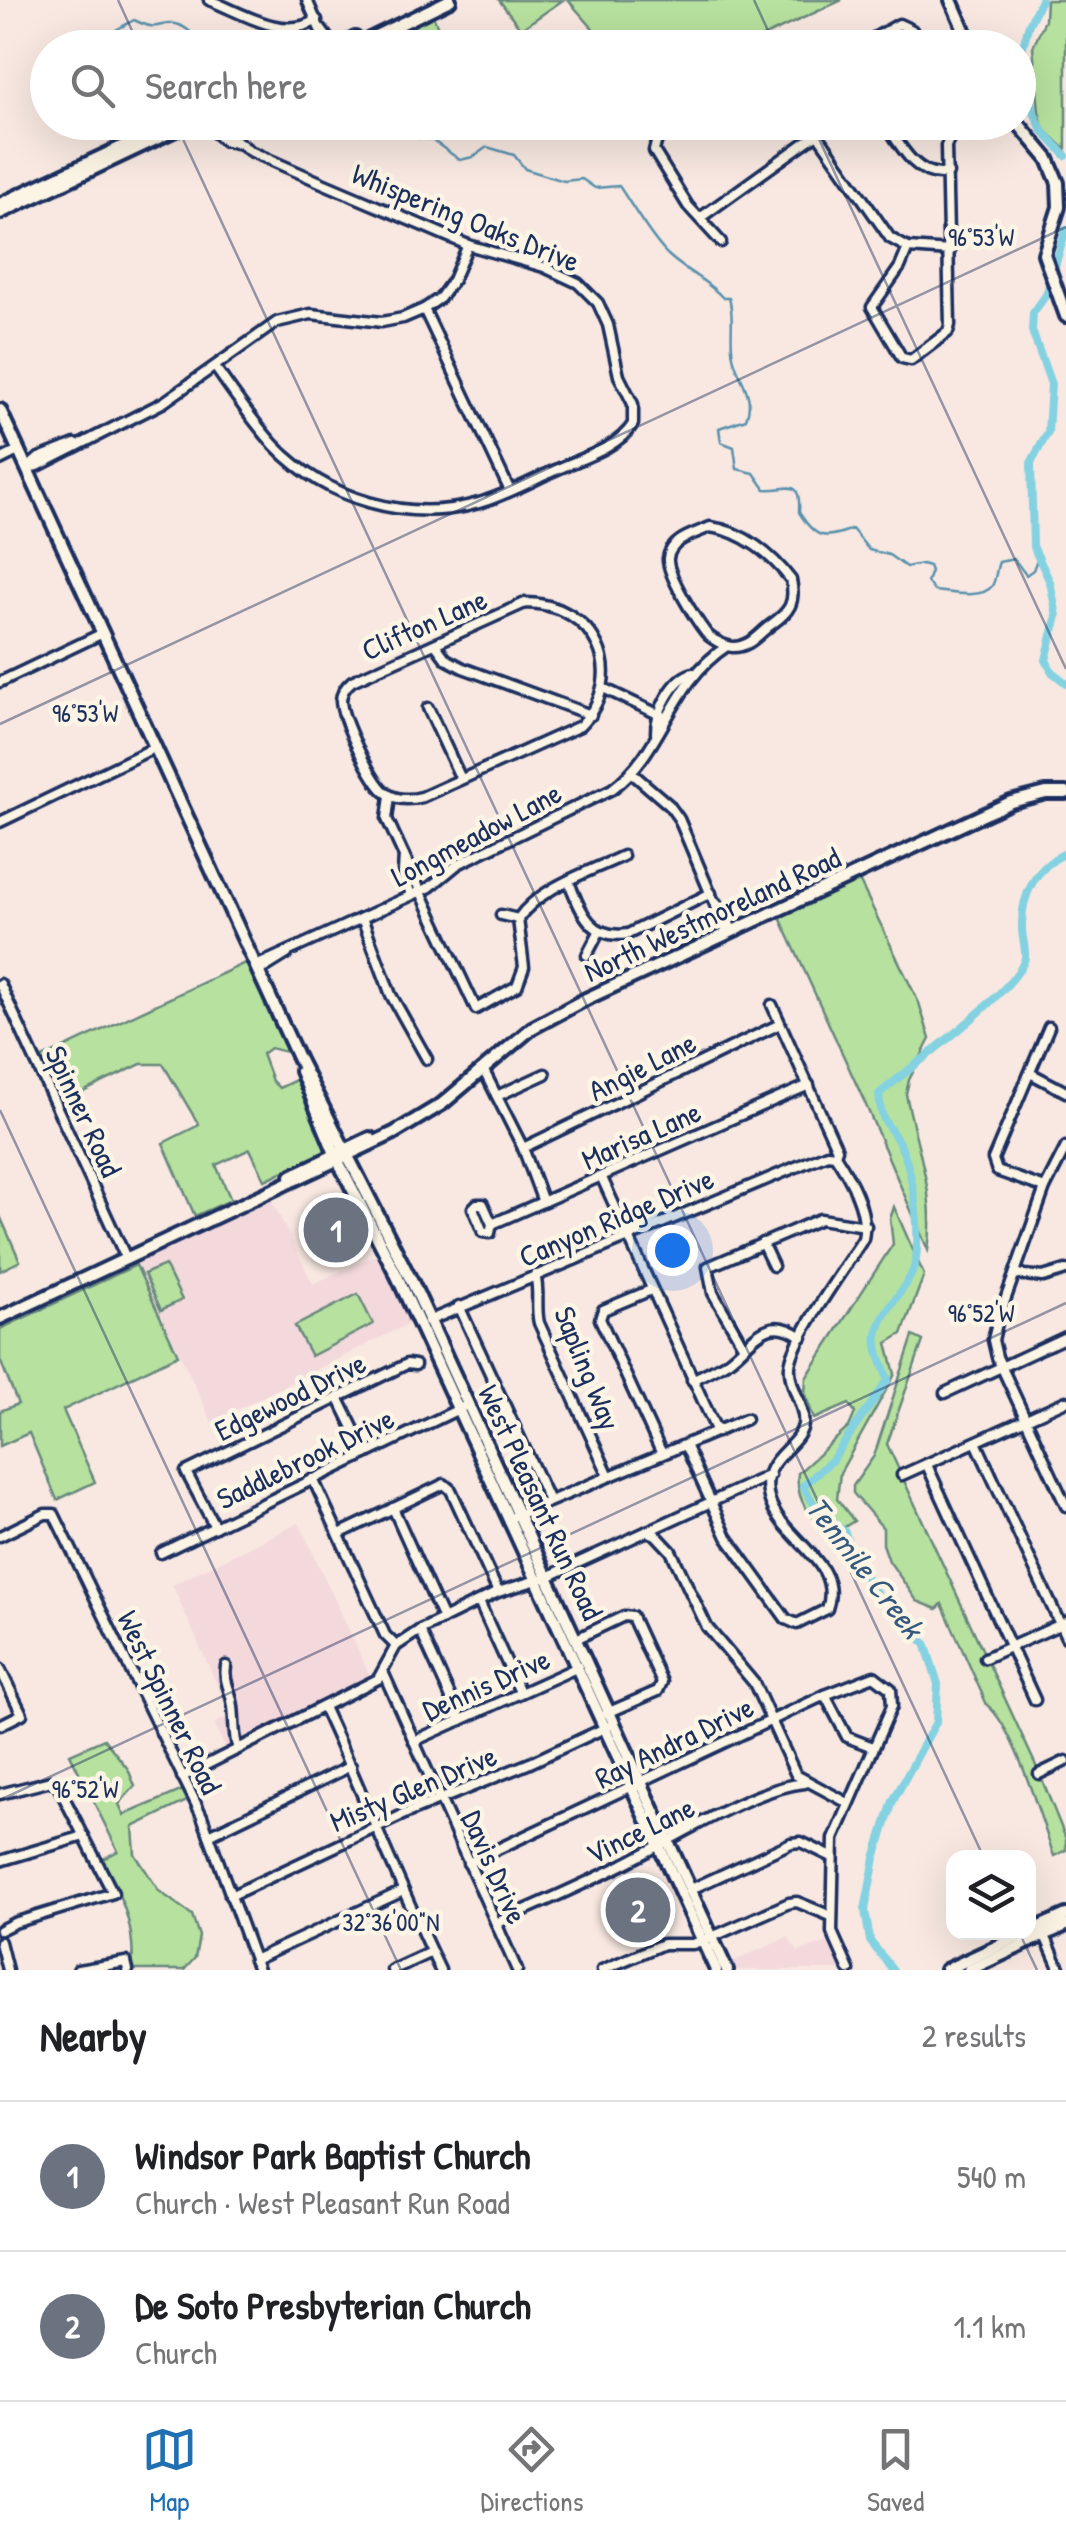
<!DOCTYPE html>
<html lang="en">
<head>
<meta charset="utf-8">
<style>
	:root { --surface:#fff; --page:#f6f6f6; --text:#202124; --muted:#757577; --line:#e0e0e0; --accent:#1f6fb2 }
	body { margin:0; font-family:"Patrick Hand",sans-serif; background:var(--page); color:var(--text) }
	.controls { position:absolute; right:30px; bottom:30px; display:grid; overflow:hidden; border-radius:20px; box-shadow:0 10px 40px #0002 }
	.controls button { width:90px; height:90px; display:grid; place-items:center; padding:0; border:0; border-bottom:2px solid var(--line); background:var(--surface); color:var(--text); font:50px sans-serif }
	.you { position:absolute; left:672px; top:1250px; width:35px; height:35px; margin:-25px; border:8px solid #fff; border-radius:50%; background:#1a73e8; box-shadow:0 0 0 15px #1a73e833 }
	.badge { display:grid; place-items:center; width:65px; height:65px; border-radius:50%; background:var(--accent); color:#fff; font-size:32px; font-weight:700 }
	.pin { position:absolute; translate:-50% -50%; border:5px solid #fff; box-shadow:0 2px 10px #0006 }
	.list { margin:0; padding:0; list-style:none }
	h2 { display:flex; justify-content:space-between; align-items:center; height:130px; margin:0; padding:0 40px; font-size:42px }
	h2 small { font-size:32px; font-weight:400; color:var(--muted) }
	.list li { display:grid; grid-template-columns:65px 1fr auto; gap:30px; align-items:center; box-sizing:border-box; height:150px; padding:0 40px; border-top:2px solid var(--line) }
	.list b { display:block; font-size:38px; white-space:nowrap }
	.list p { margin:0; font-size:32px; white-space:nowrap; color:var(--muted) }
	.list em { font-size:32px; font-style:normal; color:var(--muted) }
	.icon { flex:none; width:55px; height:55px; fill:none; stroke:currentColor; stroke-width:2; stroke-linecap:round; stroke-linejoin:round }
	.map { position:relative; flex:none; width:1066px; height:1970px; overflow:hidden }
	.search { position:absolute; background:var(--surface); box-shadow:0 10px 40px #0002; left:30px; right:30px; top:30px; height:110px; display:flex; align-items:center; gap:25px; box-sizing:border-box; padding:0 35px; border-radius:55px; color:var(--muted); font-size:38px }
	.sheet { height:430px; background:var(--surface) }
	nav { display:flex; justify-content:space-around; align-items:center; box-sizing:border-box; height:140px; border-top:2px solid var(--line); background:var(--surface); font-size:28px; color:var(--muted) }
	nav a { display:grid; justify-items:center; gap:5px }
	nav .on { color:var(--accent) }
	.map>svg:first-child { display:block }
	.built { fill:#f3d8dc }
	.green { fill:#b7e19e; stroke:#69887e; stroke-width:2.5 }
	.lines { fill:none; stroke-linecap:round; stroke-linejoin:round }
	.stream { stroke:#5a91ad; stroke-width:2.5 }
	.river { stroke:#84d2e1; stroke-width:8 }
	.minor-casing { stroke:#1b2f5e; stroke-width:15 }
	.major-casing { stroke:#1b2f5e; stroke-width:18 }
	.minor { stroke:#fcf5e5; stroke-width:8 }
	.major { stroke:#fcf5e5; stroke-width:10 }
	.ticks { fill:none; stroke:#1b2f5e; stroke-width:2.5; stroke-opacity:0.45 }
	.labels { text-anchor:middle; dominant-baseline:central; stroke-width:9; stroke-linejoin:round; paint-order:stroke }
	.street-label { font-size:30px; fill:#1b2f5e; stroke:#fcf5e5 }
	.water-label { font-size:32px; font-style:italic; fill:#35587f; stroke:#fcf5e5 }
	.ticks-label { font-size:25px; text-anchor:middle; fill:#1b2f5e; stroke:#fcf5e5; stroke-width:9; stroke-linejoin:round; paint-order:stroke }
</style>
</head>
<body>
<div class="map">
<svg width="1066" height="1970" viewBox="0 0 1066 1970">
	<rect width="100%" height="100%" fill="#f8e8e1"/>
	<filter id="ink" filterUnits="userSpaceOnUse"><feTurbulence type="fractalNoise" baseFrequency=".01" numOctaves="2"/><feDisplacementMap in="SourceGraphic" scale="20" xChannelSelector="R" yChannelSelector="G"/><feConvolveMatrix kernelMatrix="1 2 1 2 8 2 1 2 1" color-interpolation-filters="sRGB"/></filter>
	<g filter="url(#ink)">
		<!-- built -->
		<g class="built">
			<polygon points="271,1199 313,1284 379,1253 412,1322 212,1422 137,1263"/>
			<polygon points="299,1523 370,1676 225,1747 214,1724 231,1715 172,1585"/>
			<polygon points="788,1937 798,1952 829,1942 842,1970 730,1970 728,1964"/>
		</g>
		<!-- green -->
		<g class="green">
			<polygon points="499,0 563,0 521,29"/>
			<polygon points="568,0 842,0 741,47 658,48 604,41"/>
			<polygon points="1046,0 1066,0 1066,150 1043,128 1039,111 1033,47 1045,20"/>
			<polygon points="432,14 447,47 386,47 382,39"/>
			<path d="M858,878L919,1003L930,1039L909,1080L906,1094C916,1145 937,1197 928,1250L865,1103L778,913Z"/>
			<polygon points="247,962 290,1053 270,1048 262,1054 272,1081 279,1088 298,1079 326,1146 324,1152 265,1180 250,1149 216,1165 231,1200 195,1216 163,1143 199,1125 163,1064 141,1064 62,1102 42,1058"/>
			<path d="M894,1207L924,1275L902,1334L887,1343L895,1374L840,1473L837,1499L854,1521L835,1533C811,1520 795,1501 798,1473L849,1427L855,1413L849,1404L814,1419L805,1394L806,1378L893,1244L890,1219Z"/>
			<polygon points="0,1216 20,1261 0,1271"/>
			<polygon points="136,1265 178,1355 63,1410 95,1482 57,1500 29,1433 0,1446 0,1411 18,1404 0,1360 0,1329"/>
			<polygon points="165,1265 182,1300 161,1310 144,1274"/>
			<polygon points="358,1294 373,1324 311,1356 295,1326"/>
			<path d="M913,1336L923,1341L887,1444L1038,1770L1066,1839V1850L1054,1856C1041,1820 1014,1726 987,1705L942,1604L937,1609L917,1601L889,1561L883,1544V1528L853,1493V1486L874,1456Z"/>
			<path d="M104,1739L128,1769L135,1786L119,1804L124,1815L183,1790L189,1800L133,1827L135,1854L159,1891L192,1915L199,1936L195,1958L184,1970H132C136,1928 122,1896 101,1860L118,1851L70,1754Z"/>
		</g>
		<g class="lines">
			<!-- stream -->
			<g class="stream">
				<path d="M114,31L134,20C161,33 156,22 176,24C189,26 198,43 211,48"/>
				<path d="M372,122L398,135L432,140L460,160L473,157L487,147L514,155L525,169L564,181L582,179L595,188L619,186C634,208 648,234 666,253C684,271 706,279 723,298H729C735,318 729,337 733,356C738,380 756,394 746,419L719,428L721,442L734,447L737,469L754,473L765,489C788,491 801,476 799,512C815,539 824,540 852,529L869,550L889,555L906,567L922,564L929,566L931,571L927,582L934,591C949,592 982,600 992,586C996,580 996,569 999,562L1014,559L1026,575L1033,570L1038,557"/>
			</g>
			<!-- river -->
			<g class="river">
				<polyline points="1041,0 1029,24 1022,50 1034,112 1042,130 1066,156"/>
				<polyline points="1066,230 1046,295 1033,313 1032,331 1051,384 1048,432 1031,463 1033,546 1050,582 1057,616 1046,660 1052,672 1066,683"/>
				<path d="M893,1970L870,1941L865,1910L875,1858L893,1801L936,1722L938,1684L925,1643L880,1598L852,1557L845,1532L816,1508L803,1486L832,1460L888,1380C884,1367 874,1347 877,1335C882,1306 912,1288 916,1259C920,1228 914,1170 899,1143C885,1118 882,1126 879,1094C908,1069 1018,990 1025,958C1026,949 1022,937 1022,928C1021,895 1036,866 1066,853"/>
			</g>
			<!-- minor casing -->
			<g class="minor-casing">
				<g id="minor">
					<path d="M209,0C243,13 283,41 317,20"/>
					<polyline points="307,0 328,48"/>
					<polyline points="321,29 335,48"/>
					<polyline points="763,48 772,44 774,48"/>
					<polyline points="856,48 899,24 912,30 921,48"/>
					<polyline points="202,122 225,141 237,143"/>
					<path d="M212,122L250,151L320,182L468,245L544,267L578,283L598,303L608,325L619,376L633,404V424C617,450 575,460 549,473C526,484 503,496 479,503C407,524 326,499 275,446C253,422 234,394 215,367"/>
					<polyline points="642,122 657,139"/>
					<polyline points="695,122 657,139 654,151 688,206 721,242"/>
					<polyline points="809,122 890,238 908,248 950,251"/>
					<path d="M885,122C900,146 918,180 948,173"/>
					<polyline points="700,218 817,134"/>
					<polyline points="908,248 900,267 872,307 902,358 911,360 948,332 950,325 946,146 958,122"/>
					<polyline points="424,309 510,491"/>
					<polyline points="0,460 18,451"/>
					<polyline points="30,466 39,458 75,444"/>
					<polyline points="27,469 40,465 164,402 277,322 311,314 382,322 403,318 424,309 440,298 453,280 468,245"/>
					<path d="M710,527C743,531 772,555 791,580C796,603 789,612 772,624C758,634 751,647 733,647C724,646 711,639 706,633C696,620 666,573 668,558C671,539 695,534 710,527Z"/>
					<path d="M525,603C594,603 631,674 580,726L422,797C410,800 396,801 385,792C371,780 342,720 341,701C341,692 346,686 352,681Z"/>
					<polyline points="435,644 446,659 463,668 591,715"/>
					<polyline points="0,682 103,633"/>
					<polyline points="603,688 662,716"/>
					<polyline points="428,708 461,779"/>
					<path d="M656,733C655,713 673,678 693,673"/>
					<polyline points="633,774 669,805 679,819 727,933"/>
					<polyline points="390,796 387,819 404,856"/>
					<polyline points="0,822 156,747"/>
					<path d="M569,882C581,912 591,940 628,934L711,893"/>
					<path d="M411,895L403,872L404,856L476,1009L517,986L524,967L518,919C540,887 589,872 623,856"/>
					<polyline points="715,902 723,911 732,930"/>
					<polyline points="501,915 518,919"/>
					<polyline points="362,918 391,995 427,1059"/>
					<polyline points="587,955 599,932"/>
					<path d="M256,966L430,887L458,864L612,789C665,750 668,685 727,646"/>
					<polyline points="258,972 287,954"/>
					<polyline points="0,984 126,1258"/>
					<polyline points="772,1005 837,1149 835,1155"/>
					<polyline points="483,1069 523,1148 543,1202"/>
					<polyline points="1030,1073 1066,1092"/>
					<polyline points="497,1096 545,1074"/>
					<polyline points="1066,1147 1045,1188 997,1323 993,1340 997,1357 1066,1506"/>
					<polyline points="523,1148 780,1024"/>
					<polyline points="602,1178 717,1432"/>
					<polyline points="1045,1188 997,1171 993,1159 1049,1027"/>
					<polygon points="477,1204 483,1204 492,1224 490,1233 483,1232 473,1208"/>
					<polyline points="492,1224 809,1085"/>
					<polyline points="762,1243 773,1266"/>
					<polyline points="1015,1274 1043,1277 1066,1270"/>
					<path d="M535,1275C540,1291 535,1307 539,1323L609,1476"/>
					<polyline points="651,1290 603,1310 600,1319 662,1454"/>
					<polyline points="459,1306 549,1501"/>
					<path d="M428,1321L827,1154L835,1155C850,1178 869,1211 863,1239C846,1266 793,1338 790,1366C788,1386 806,1406 803,1425C798,1450 758,1458 769,1498C780,1539 844,1561 827,1609L797,1624L786,1619L727,1537L685,1445"/>
					<polyline points="743,1345 713,1293 708,1267 820,1219 866,1226"/>
					<path d="M692,1380C704,1374 717,1368 728,1361C753,1343 766,1311 802,1337"/>
					<polyline points="945,1393 1066,1337"/>
					<polyline points="338,1397 366,1454"/>
					<polyline points="976,1442 1066,1637"/>
					<polyline points="927,1465 1035,1700"/>
					<polyline points="902,1475 1066,1401"/>
					<polyline points="313,1479 385,1635 396,1646"/>
					<polyline points="393,1508 443,1619"/>
					<polyline points="515,1516 746,1419"/>
					<polyline points="215,1527 186,1472 407,1364 415,1365"/>
					<polyline points="647,1531 656,1535 671,1551 707,1627 754,1683 796,1775 848,1803"/>
					<polyline points="339,1534 444,1484 451,1490 498,1592"/>
					<polyline points="0,1536 45,1514 54,1514 202,1816 258,1970"/>
					<polyline points="161,1553 463,1407"/>
					<polyline points="479,1602 520,1692"/>
					<polyline points="420,1630 461,1720"/>
					<polyline points="576,1639 624,1616 632,1617 662,1682 658,1691 607,1713"/>
					<polyline points="985,1658 1066,1622"/>
					<path d="M226,1666C223,1682 232,1692 233,1707C235,1722 233,1735 238,1749"/>
					<polyline points="0,1669 22,1714 0,1725"/>
					<polyline points="383,1672 517,1970"/>
					<polyline points="825,1695 847,1737 873,1747"/>
					<path d="M323,1707C364,1795 398,1883 440,1970"/>
					<polyline points="414,1741 576,1668"/>
					<polyline points="1039,1774 1066,1761"/>
					<polyline points="182,1777 378,1679 396,1646 420,1630 498,1592 547,1577 770,1475"/>
					<polyline points="0,1794 55,1780 113,1893 14,1923 0,1930"/>
					<polyline points="209,1835 351,1766"/>
					<polyline points="0,1861 84,1836"/>
					<polyline points="468,1863 825,1695 874,1676 891,1689 892,1706 834,1839 832,1932 849,1970"/>
					<polyline points="689,1890 791,1843 801,1842 832,1857"/>
					<polyline points="230,1896 409,1812 530,1763 609,1726"/>
					<path d="M496,1923C538,1904 581,1886 622,1865C670,1841 753,1788 805,1783"/>
					<polyline points="1043,1931 1060,1970"/>
					<polyline points="0,1942 7,1970"/>
					<polyline points="254,1960 403,1891"/>
					<polyline points="78,1970 126,1962 128,1970"/>
					<polyline points="392,1970 431,1952"/>
					<polyline points="602,1970 663,1944 693,1944 712,1937 789,1903 797,1902 831,1916"/>
				</g>
			</g>
			<!-- major casing -->
			<g class="major-casing">
				<g id="major">
					<polyline points="951,0 972,48"/>
					<polyline points="337,48 355,38"/>
					<polyline points="351,48 450,0"/>
					<polyline points="1017,122 1048,159 1058,183 1059,207 1044,254 1066,316"/>
					<polyline points="0,204 175,122"/>
					<polyline points="0,213 192,122"/>
					<polyline points="0,410 299,1060 413,1284 727,1970"/>
					<polyline points="301,1071 338,1161 397,1276 716,1970"/>
					<polyline points="291,1176 370,1138"/>
					<polyline points="0,1318 394,1133 442,1104 532,1028 586,999 1011,802 1046,793 1066,793"/>
					<polyline points="1028,1932 1066,1915"/>
					<polyline points="946,1970 1028,1932"/>
					<polyline points="969,1970 1066,1925"/>
				</g>
			</g>
			<!-- minor -->
			<use href="#minor" class="minor"/>
			<!-- major -->
			<use href="#major" class="major"/>
		</g>
	</g>
	<!-- ticks -->
	<path class="ticks" d="M118,0L140,48M754,0L776,48M175,122L984,1858M811,122L1066,669M0,724L1066,227M0,1110L401,1970M0,1800L1066,1303M1019,1932L1037,1970"/>
	<g class="labels">
		<!-- street labels -->
		<g class="street-label">
			<text transform="translate(466 217) rotate(22)">Whispering Oaks Drive</text>
			<text transform="translate(424 624) rotate(-24)">Clifton Lane</text>
			<text transform="translate(476 834) rotate(-28)">Longmeadow Lane</text>
			<text transform="translate(712 914) rotate(-25)">North Westmoreland Road</text>
			<text transform="translate(642 1066) rotate(-27)">Angie Lane</text>
			<text transform="translate(84 1111) rotate(65)">Spinner Road</text>
			<text transform="translate(641 1135) rotate(-24)">Marisa Lane</text>
			<text transform="translate(616 1217) rotate(-23)">Canyon Ridge Drive</text>
			<text transform="translate(588 1368) rotate(68)">Sapling Way</text>
			<text transform="translate(290 1396) rotate(-26)">Edgewood Drive</text>
			<text transform="translate(305 1458) rotate(-26)">Saddlebrook Drive</text>
			<text transform="translate(541 1502) rotate(65)">West Pleasant Run Road</text>
			<text transform="translate(486 1684) rotate(-24)">Dennis Drive</text>
			<text transform="translate(170 1702) rotate(64)">West Spinner Road</text>
			<text transform="translate(674 1742) rotate(-26)">Ray Andra Drive</text>
			<text transform="translate(413 1788) rotate(-23)">Misty Glen Drive</text>
			<text transform="translate(640 1830) rotate(-26)">Vince Lane</text>
			<text transform="translate(495 1867) rotate(66)">Davis Drive</text>
		</g>
		<!-- water labels -->
		<g class="water-label">
			<text transform="translate(865 1567) rotate(52)">Tenmile Creek</text>
		</g>
	</g>
	<g class="ticks-label">
		<text x="981" y="246">96°53'W</text>
		<text x="85" y="722">96°53'W</text>
		<text x="981" y="1322">96°52'W</text>
		<text x="85" y="1798">96°52'W</text>
		<text x="391" y="1931">32°36'00"N</text>
	</g>
</svg>
<div class="controls">
<button><svg class="icon" aria-label="layers" viewBox="0 0 24 24"><path d="M12 4l9 5-9 5-9-5zM3 14l9 5 9-5"/></svg></button>
</div>
<div class="you"></div>
<div class="pin badge" style="left:336px;top:1230px;background:#6b7280">1</div>
<div class="pin badge" style="left:638px;top:1910px;background:#6b7280">2</div>
<div class="search"><svg class="icon" aria-label="search" viewBox="0 0 24 24"><circle cx="10" cy="10" r="6"/><path d="M15 15l6 6"/></svg>Search here</div>
</div>
<section class="sheet">
<h2>Nearby<small>2 results</small></h2>
<ul class="list">
<li><span class="badge" style="background:#6b7280">1</span><div><b>Windsor Park Baptist Church</b><p>Church · West Pleasant Run Road</p></div><em>540 m</em></li>
<li><span class="badge" style="background:#6b7280">2</span><div><b>De Soto Presbyterian Church</b><p>Church</p></div><em>1.1 km</em></li>
</ul>
</section>
<nav>
<a class="on"><svg class="icon" aria-label="map" viewBox="0 0 24 24"><path d="M3 6l6-2 6 2 6-2v14l-6 2-6-2-6 2zM9 4v14M15 6v14"/></svg>Map</a>
<a><svg class="icon" aria-label="directions" viewBox="0 0 24 24"><path d="M12 3l9 9-9 9-9-9zM9 14v-3h6M13 9l2 2-2 2"/></svg>Directions</a>
<a><svg class="icon" aria-label="saved" viewBox="0 0 24 24"><path d="M7 4h10v16l-5-4-5 4z"/></svg>Saved</a>
</nav>
</body>
</html>
